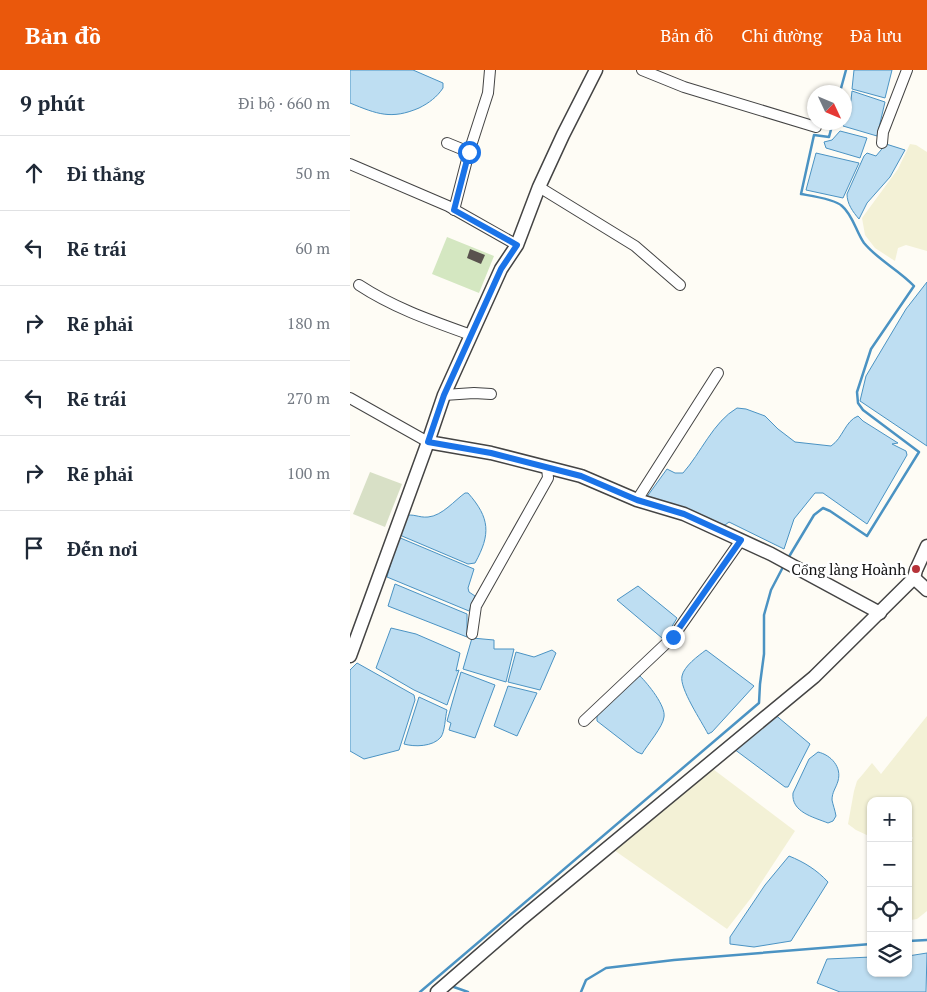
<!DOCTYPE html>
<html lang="vi">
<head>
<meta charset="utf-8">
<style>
	:root { --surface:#fff; --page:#f6f6f7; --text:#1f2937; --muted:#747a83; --line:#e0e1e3; --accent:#ea580c }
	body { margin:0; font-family:"PT Serif",serif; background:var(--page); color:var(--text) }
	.controls { position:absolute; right:15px; bottom:15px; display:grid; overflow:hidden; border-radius:10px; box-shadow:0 1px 4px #0004 }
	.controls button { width:45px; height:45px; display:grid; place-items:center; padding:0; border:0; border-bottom:1px solid var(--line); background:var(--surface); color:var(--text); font:25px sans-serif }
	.compass { position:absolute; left:457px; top:15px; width:45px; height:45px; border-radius:50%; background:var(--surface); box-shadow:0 1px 4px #0004; rotate:134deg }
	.stop { position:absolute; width:15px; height:15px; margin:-11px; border:4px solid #1a73e8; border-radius:50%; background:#fff }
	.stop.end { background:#1a73e8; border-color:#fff; box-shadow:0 1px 5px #0008 }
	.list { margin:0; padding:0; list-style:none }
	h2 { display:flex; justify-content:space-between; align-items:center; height:65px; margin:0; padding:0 20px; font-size:21px }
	h2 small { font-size:16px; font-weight:400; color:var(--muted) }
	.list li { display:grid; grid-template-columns:32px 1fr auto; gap:15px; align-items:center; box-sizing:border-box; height:75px; padding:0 20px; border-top:1px solid var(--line) }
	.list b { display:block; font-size:19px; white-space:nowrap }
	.list em { font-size:16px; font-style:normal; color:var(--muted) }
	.icon { flex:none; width:28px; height:28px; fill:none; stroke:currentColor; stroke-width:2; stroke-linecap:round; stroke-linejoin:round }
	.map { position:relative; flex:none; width:577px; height:922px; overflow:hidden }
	header { display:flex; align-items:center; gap:30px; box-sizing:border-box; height:70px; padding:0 25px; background:var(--accent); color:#fff }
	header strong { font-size:24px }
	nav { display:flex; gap:28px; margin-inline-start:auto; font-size:18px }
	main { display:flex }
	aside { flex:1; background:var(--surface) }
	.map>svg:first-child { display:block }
	.farmland { fill:#f3f1d6 }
	.green { fill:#d4e7c1 }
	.cemetery { fill:#d8e0c6 }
	.water { fill:#bedef2; stroke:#4b93c3 }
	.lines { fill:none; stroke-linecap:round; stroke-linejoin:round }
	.stream { stroke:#4b93c3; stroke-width:2.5 }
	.building { fill:#59524e }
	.minor-casing { stroke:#444; stroke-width:12 }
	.tertiary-casing { stroke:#444; stroke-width:15 }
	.minor { stroke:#fff; stroke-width:10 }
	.tertiary { stroke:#fff; stroke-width:12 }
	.route { stroke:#1a73e8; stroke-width:6 }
	.poi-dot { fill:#b63339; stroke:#fff; stroke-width:2 }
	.labels { text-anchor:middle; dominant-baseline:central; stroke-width:5; stroke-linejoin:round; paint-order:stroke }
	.poi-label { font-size:15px; fill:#111; stroke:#fff; text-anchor:end }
</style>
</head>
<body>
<header>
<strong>Bản đồ</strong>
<nav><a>Bản đồ</a><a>Chỉ đường</a><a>Đã lưu</a></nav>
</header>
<main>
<aside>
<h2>9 phút<small>Đi bộ · 660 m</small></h2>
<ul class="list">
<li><svg class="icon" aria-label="ahead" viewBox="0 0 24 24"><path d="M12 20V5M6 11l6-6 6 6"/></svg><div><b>Đi thẳng</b></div><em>50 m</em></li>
<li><svg class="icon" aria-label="left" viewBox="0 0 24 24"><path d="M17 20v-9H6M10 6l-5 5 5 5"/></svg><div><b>Rẽ trái</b></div><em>60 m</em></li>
<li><svg class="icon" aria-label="right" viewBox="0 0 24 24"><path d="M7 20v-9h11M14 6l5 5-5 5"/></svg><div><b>Rẽ phải</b></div><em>180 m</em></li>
<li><svg class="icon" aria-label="left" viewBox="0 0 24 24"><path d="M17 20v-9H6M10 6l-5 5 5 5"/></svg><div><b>Rẽ trái</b></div><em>270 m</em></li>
<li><svg class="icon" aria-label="right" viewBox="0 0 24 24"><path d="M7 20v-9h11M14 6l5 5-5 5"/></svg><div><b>Rẽ phải</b></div><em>100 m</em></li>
<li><svg class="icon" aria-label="arrive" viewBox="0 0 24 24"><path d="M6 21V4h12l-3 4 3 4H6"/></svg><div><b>Đến nơi</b></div></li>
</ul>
</aside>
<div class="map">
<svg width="577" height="922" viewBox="0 0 577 922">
	<rect width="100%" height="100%" fill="#fefcf5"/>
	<!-- farmland -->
	<g class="farmland">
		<polygon points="560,74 566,75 577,82 577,181 556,175 548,178 545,191 525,178 515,165 512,148 548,99"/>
		<polygon points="577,646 577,841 567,849 561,850 558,849 558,774 563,768 558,762 558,731 521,731 521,767 506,760 498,754 504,721 507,711 513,704 522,693 531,704"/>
		<polygon points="359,696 445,761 401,828 377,859 261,778"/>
	</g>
	<!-- green -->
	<polygon class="green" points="97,167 144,186 129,223 82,204"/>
	<!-- cemetery -->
	<polygon class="cemetery" points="20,402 52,414 35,457 3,444"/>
	<!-- water -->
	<g class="water">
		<path d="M0,0H63L93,13V18C87,27 79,33 69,38C41,50 27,44 0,33Z"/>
		<polygon points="504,0 542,0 535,28 502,19"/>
		<polygon points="502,21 535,32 527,66 493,56 501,30"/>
		<polygon points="490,61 517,68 510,88 476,78 474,72 482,70"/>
		<path d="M536,74L555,80L540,107L517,133L509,149C503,142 497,134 497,124L514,86L517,83L526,86Z"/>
		<polygon points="466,83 509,93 493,128 456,120"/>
		<polygon points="577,212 577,376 510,331 516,306 556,239"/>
		<path d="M387,338L396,339L415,346L428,359L445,372L481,376C493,368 495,351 508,346L513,351L548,373L542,374L556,381L557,385L517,454L473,423H465L444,449L434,479L379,452L375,455H370L296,428L317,399L325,403H333C351,383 363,352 387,338Z"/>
		<path d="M115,423H118C140,448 141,464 125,493L118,494L52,466L49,462L54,446C63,443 69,448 78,447C92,446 105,430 115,423Z"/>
		<polygon points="48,467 124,499 118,518 119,522 125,526 119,541 37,507"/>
		<polygon points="45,514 117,544 117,567 38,536"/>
		<polygon points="288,516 327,548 321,558 312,568 267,530"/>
		<polygon points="41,558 66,564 110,583 106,601 109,600 97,635 64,620 26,598"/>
		<polygon points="122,568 144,570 144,579 164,579 156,612 113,599"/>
		<polygon points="202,580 206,583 190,620 158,612 166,582 184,587"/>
		<path d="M356,580L404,616L362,662L358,664C352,652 329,618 332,606C334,596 348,586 356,580Z"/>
		<polygon points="7,593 64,625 65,630 49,680 14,689 0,681 0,600"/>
		<polygon points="111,602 145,615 125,668 99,660 101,653 97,651"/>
		<path d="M286,606H290C298,614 316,636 314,647C313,657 297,675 292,684L287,682L247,651V644Z"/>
		<polygon points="158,616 187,623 167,666 144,656"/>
		<path d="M69,627L97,640C95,648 95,661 91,667C83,677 64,677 54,674Z"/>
		<polygon points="423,643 460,674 438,717 435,717 384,679"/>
		<path d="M468,682C481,685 492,697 488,711C486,718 482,722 482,730C483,735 485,740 486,746L483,751L478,753C463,747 441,742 443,723L459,689Z"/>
		<path d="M439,786C454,792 467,800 478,812L441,871L404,877L380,874V867L415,815Z"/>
		<polygon points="577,883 576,922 490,922 467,913 477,889 521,887 521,903 558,903 558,886"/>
	</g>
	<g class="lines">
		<!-- stream -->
		<g class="stream">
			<polyline points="490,22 496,0"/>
			<path d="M437,490L464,445L473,438L480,441L517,466L569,382L513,340L508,333L507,322L521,279L564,216C549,200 528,190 514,173C506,162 503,145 492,136C485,129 462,126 451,124L464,65L479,67L483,52"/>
			<polyline points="558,871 577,870"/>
			<polyline points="101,916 118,922"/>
			<polyline points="70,922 409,633 410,614 414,584 414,545 421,520 433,497"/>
			<polyline points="231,922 236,910 256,898 324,890 521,874"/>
		</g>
	</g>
	<!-- building -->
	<polygon class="building" points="120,179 135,185 131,194 117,188"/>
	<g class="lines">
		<!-- minor casing -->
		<g class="minor-casing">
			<g id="minor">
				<polyline points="292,0 334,17 466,57"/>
				<polyline points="97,73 119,82"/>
				<polyline points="532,73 533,62 557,0"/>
				<polyline points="0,94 98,136 167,175"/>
				<polyline points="189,117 285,176 330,215"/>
				<polyline points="104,140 119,82 138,23 140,0"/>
				<path d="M9,215C44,238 82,251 121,265"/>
				<polyline points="94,325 124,323 141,324"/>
				<polyline points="0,328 78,372"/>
				<polyline points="287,430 368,303"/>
				<polyline points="122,564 126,536 198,408 197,397"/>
				<polyline points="234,651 323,567 391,470"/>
			</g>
		</g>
		<!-- tertiary casing -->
		<g class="tertiary-casing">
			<g id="tertiary">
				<polyline points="246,0 213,65 189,117 167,175 151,199 94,325 78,372 141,383 231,406 287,430 334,444 421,484 530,543"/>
				<polyline points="567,498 577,476"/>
				<polyline points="564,508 577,520"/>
				<polyline points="0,586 78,372"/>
				<polyline points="87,922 169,851 464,607 564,508 566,500"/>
			</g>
		</g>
		<!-- minor -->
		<use href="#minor" class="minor"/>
		<!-- tertiary -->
		<use href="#tertiary" class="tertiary"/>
	</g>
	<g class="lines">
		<!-- route -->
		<polyline class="route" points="119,82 104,140 167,175 151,199 94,325 78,372 141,383 231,406 287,430 334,444 391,470 323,567"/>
	</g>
	<!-- markers -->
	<circle class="poi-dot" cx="566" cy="499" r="5"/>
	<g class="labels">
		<!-- poi labels -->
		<g class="poi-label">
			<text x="556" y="499">Cổng làng Hoành</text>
		</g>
	</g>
</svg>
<div class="controls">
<button>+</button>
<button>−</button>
<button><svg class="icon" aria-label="locate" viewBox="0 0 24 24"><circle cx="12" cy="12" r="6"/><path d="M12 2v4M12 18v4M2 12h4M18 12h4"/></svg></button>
<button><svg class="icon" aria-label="layers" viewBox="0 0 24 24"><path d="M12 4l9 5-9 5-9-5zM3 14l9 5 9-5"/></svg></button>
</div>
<svg class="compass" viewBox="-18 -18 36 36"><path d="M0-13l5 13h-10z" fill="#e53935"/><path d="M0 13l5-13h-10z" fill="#747a83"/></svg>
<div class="stop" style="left:119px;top:82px"></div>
<div class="stop end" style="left:323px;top:567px"></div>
</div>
</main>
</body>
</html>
